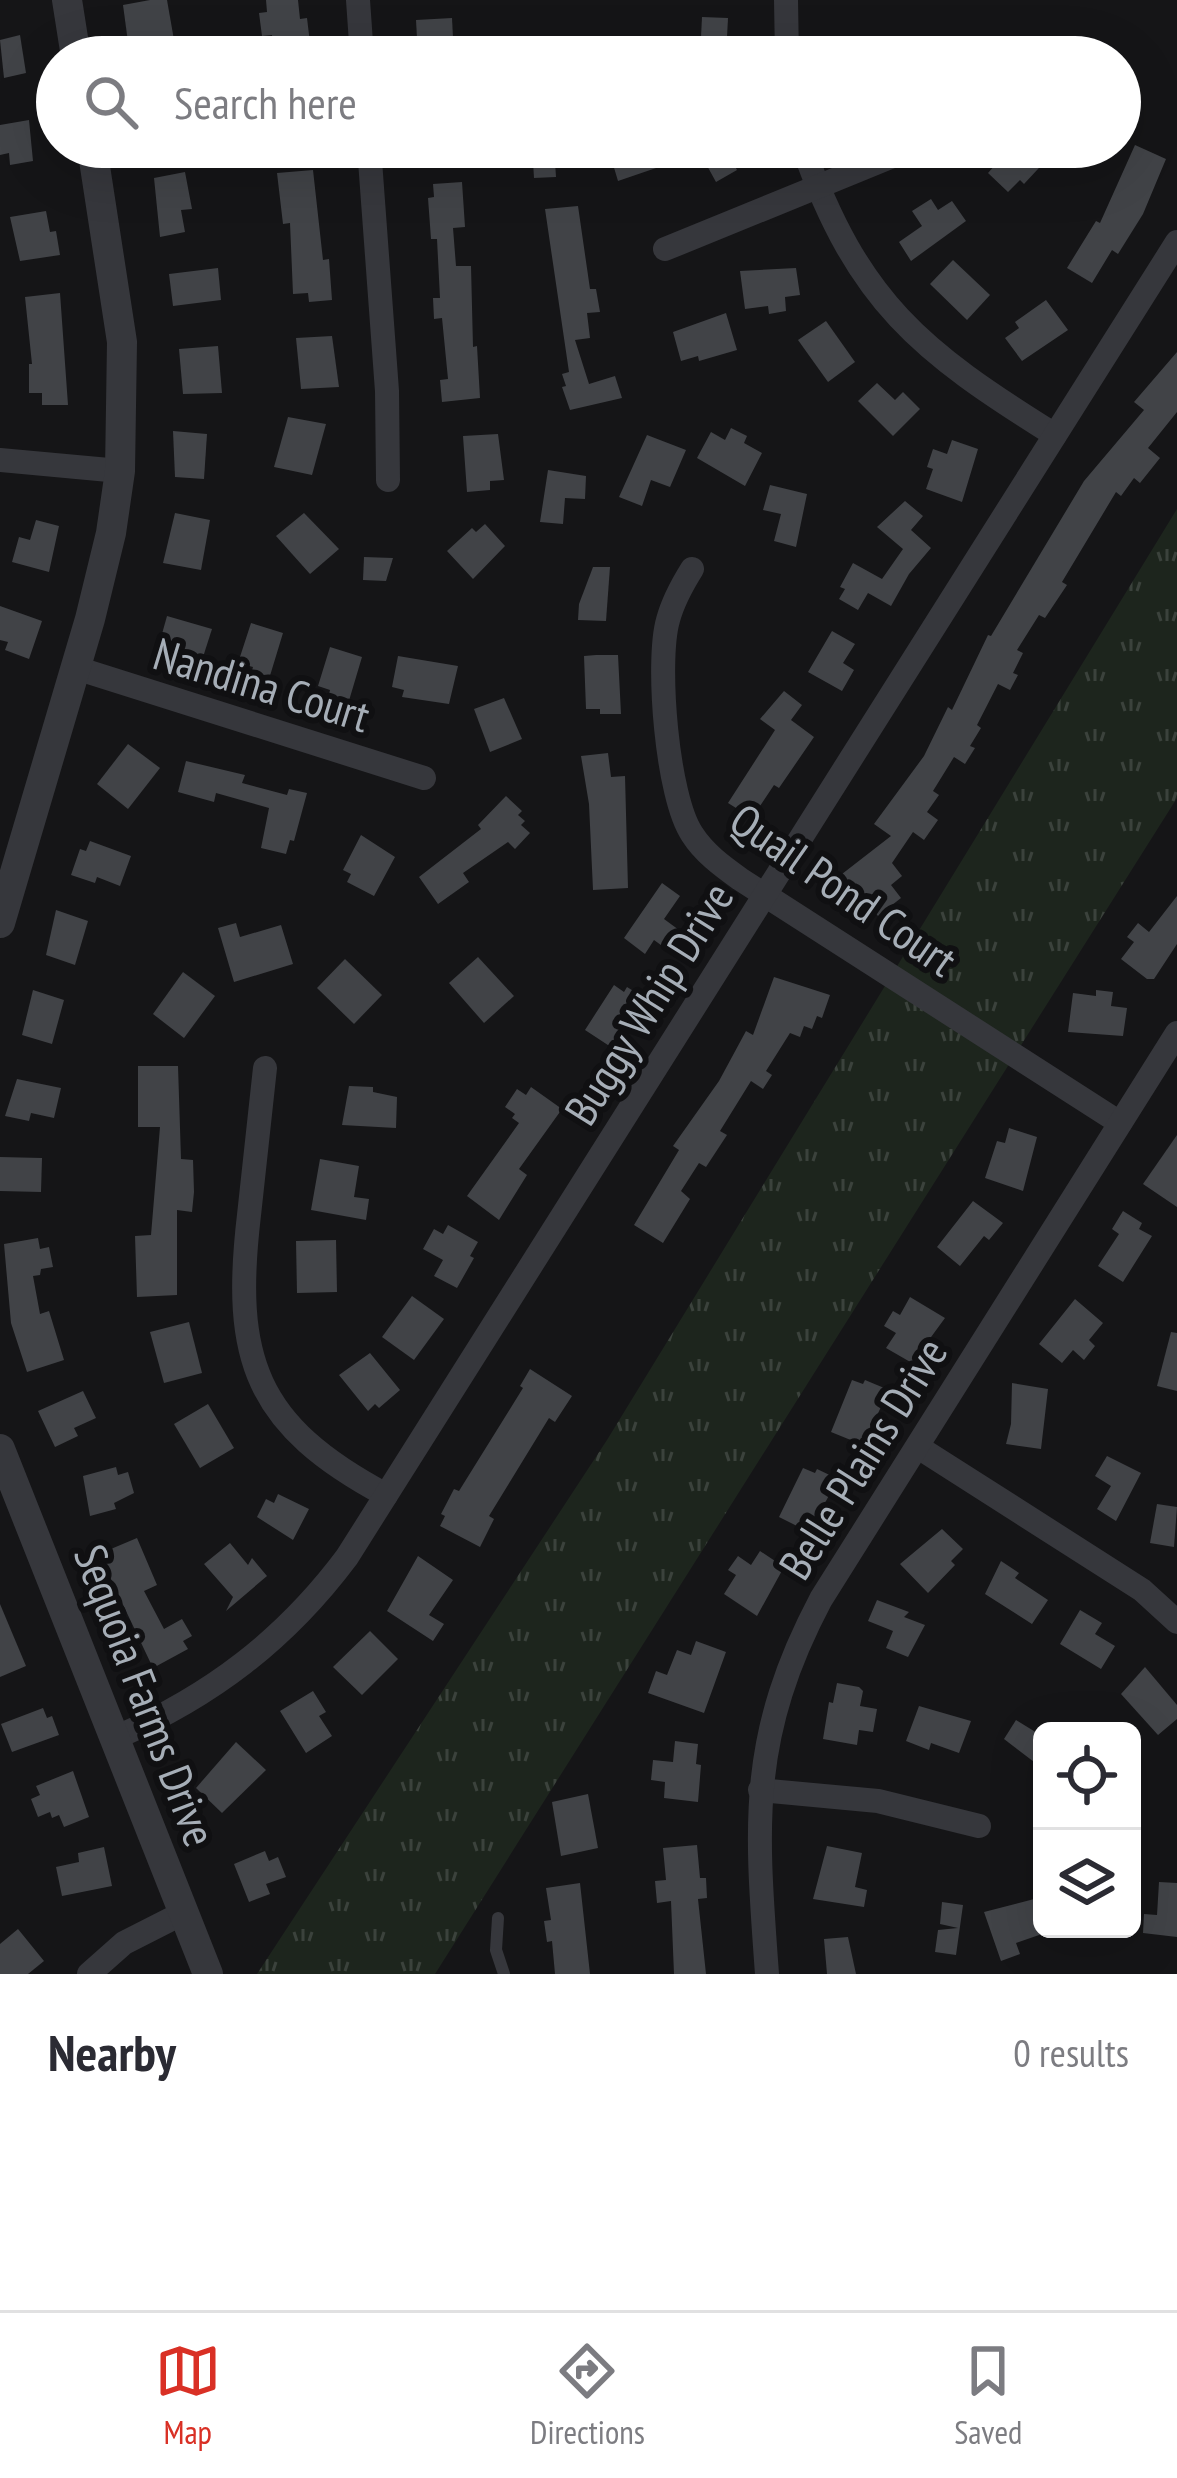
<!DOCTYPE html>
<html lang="en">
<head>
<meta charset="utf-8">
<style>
	:root { --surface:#fff; --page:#f7f7f7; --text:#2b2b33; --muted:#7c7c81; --line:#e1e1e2; --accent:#d93025 }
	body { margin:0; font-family:"PT Sans Narrow",sans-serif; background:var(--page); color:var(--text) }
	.controls { position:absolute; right:36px; bottom:36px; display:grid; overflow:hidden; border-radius:18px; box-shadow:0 12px 48px #0002 }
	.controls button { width:108px; height:108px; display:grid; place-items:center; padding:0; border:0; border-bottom:3px solid var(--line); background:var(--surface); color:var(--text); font:60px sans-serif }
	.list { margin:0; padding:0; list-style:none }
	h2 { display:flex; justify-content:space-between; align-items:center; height:156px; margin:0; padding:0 48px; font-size:51px }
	h2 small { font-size:39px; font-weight:400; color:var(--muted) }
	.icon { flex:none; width:66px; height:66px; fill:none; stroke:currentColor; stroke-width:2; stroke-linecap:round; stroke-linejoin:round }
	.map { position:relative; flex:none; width:1177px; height:1974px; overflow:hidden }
	.search { position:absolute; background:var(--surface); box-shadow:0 12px 48px #0002; left:36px; right:36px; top:36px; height:132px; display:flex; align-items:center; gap:30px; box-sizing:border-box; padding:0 42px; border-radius:66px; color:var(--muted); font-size:45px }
	.sheet { height:336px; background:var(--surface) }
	nav { display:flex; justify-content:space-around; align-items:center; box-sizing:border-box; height:168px; border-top:3px solid var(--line); background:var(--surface); font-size:33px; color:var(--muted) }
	nav a { display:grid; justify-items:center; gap:6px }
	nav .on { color:var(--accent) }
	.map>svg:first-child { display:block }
	.grass { fill:url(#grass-tufts) }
	.building { fill:#414347 }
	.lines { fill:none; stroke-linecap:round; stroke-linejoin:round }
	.service { stroke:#36373c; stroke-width:12 }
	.minor { stroke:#36373c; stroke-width:24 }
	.tertiary { stroke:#36373c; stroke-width:30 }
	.labels { text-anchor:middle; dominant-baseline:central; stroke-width:12; stroke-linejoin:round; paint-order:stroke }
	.street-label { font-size:45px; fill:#a6aeb7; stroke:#101012 }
</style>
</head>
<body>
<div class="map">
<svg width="1177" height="1974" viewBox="0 0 1177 1974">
	<defs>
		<pattern id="grass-tufts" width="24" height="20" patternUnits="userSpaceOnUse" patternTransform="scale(3)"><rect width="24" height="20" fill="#1d251d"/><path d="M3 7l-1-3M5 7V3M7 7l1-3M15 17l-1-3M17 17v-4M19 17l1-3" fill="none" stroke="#3b423c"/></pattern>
	</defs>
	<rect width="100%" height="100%" fill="#151517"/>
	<!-- grass -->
	<polygon class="grass" points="1177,509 1177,798 435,1974 257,1974 607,1440"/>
	<!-- building -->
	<g class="building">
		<polygon points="150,0 167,0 177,57 130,57 123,5"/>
		<polygon points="266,0 298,0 300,19 307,18 311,51 287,54 286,44 273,46 272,35 262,36 259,13 267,12"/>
		<polygon points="702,17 728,18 726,57 700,57"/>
		<polygon points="452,18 454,57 418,57 416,20"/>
		<polygon points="20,35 26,73 4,78 0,40"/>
		<polygon points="29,120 33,161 10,165 9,153 0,155 0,125"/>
		<polygon points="1135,145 1166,159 1143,214 1118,254 1112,250 1092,283 1067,268 1096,221 1100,223"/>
		<polygon points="532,147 554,147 556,177 534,178"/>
		<polygon points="613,147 719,147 723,153 727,151 737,170 716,182 700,153 618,181 612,161 617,159"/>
		<polygon points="1011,147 1042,147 1051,155 1024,184 1020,180 1008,192 988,173"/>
		<polygon points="313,170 323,260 329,259 332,300 309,302 308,293 293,294 290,223 283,224 277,173"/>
		<polygon points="185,172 192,209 181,210 185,232 160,237 154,178"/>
		<polygon points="462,182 465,227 453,228 456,266 471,266 473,347 477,346 480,398 442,402 440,380 448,379 442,318 434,319 433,298 440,298 437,239 431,239 428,198 434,197 433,184"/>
		<polygon points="931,199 938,210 952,201 966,221 911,261 899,242 922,226 912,211"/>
		<polygon points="578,206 590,289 596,289 600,312 587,313 590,338 575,340 589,384 615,376 622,398 570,410 562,387 566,386 562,374 569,372 545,209"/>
		<polygon points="46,211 50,232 56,231 60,255 20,261 10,217"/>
		<polygon points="953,260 990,295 967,320 930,284"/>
		<polygon points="218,268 221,300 173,306 169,274"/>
		<polygon points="796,268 800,295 785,297 786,311 769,314 768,306 745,309 740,271"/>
		<polygon points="60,293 68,405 42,405 42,393 29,393 29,364 32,364 25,297"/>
		<polygon points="1046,300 1068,330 1022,361 1005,338 1019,328 1015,322"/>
		<polygon points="726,313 737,350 699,361 698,356 681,361 673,332"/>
		<polygon points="826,321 855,362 828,382 798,340"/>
		<polygon points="332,336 339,387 301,389 296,338"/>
		<polygon points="218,346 222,393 183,394 179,349"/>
		<polygon points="1177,352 1177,412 1148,448 1160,458 1140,483 1134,478 1121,496 1116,492 1062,582 1067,585 1045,618 1039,615 1017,650 1023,653 1013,673 1018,675 1010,690 998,684 977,725 981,728 970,746 975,748 965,764 954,757 933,791 939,795 927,812 938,820 924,840 913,832 892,863 902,876 891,885 901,898 878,916 842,874 891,836 874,824 924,756 948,707 952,710 988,635 991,636 1084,481 1144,410 1134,402"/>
		<polygon points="877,383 895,400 903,392 920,409 893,436 858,401"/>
		<polygon points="288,417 326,424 312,475 274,467"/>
		<polygon points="731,428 747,436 744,443 762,453 745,486 697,458 711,432 725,440"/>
		<polygon points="173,431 207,434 204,479 175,477"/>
		<polygon points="498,434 504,480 490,481 490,490 467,492 463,436"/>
		<polygon points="647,435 686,450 670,487 651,480 642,506 619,497"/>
		<polygon points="952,440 978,449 962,502 926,489 933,469 927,467 933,449 947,454"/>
		<polygon points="548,470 586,476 585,499 565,498 563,524 540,522"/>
		<polygon points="770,485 807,494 796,547 774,541 781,514 763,510"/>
		<polygon points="905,501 923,516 911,530 931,548 909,574 891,606 868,593 858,610 839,599 845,589 840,587 853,563 882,579 903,549 877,527"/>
		<polygon points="175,513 210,520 201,570 163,563"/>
		<polygon points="304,513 339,549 310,574 276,536"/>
		<polygon points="36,520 59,526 49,572 12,562 19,537 30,540"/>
		<polygon points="485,524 505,546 473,579 447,551 472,528 476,532"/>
		<polygon points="364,557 393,558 386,581 363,580"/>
		<polygon points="593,567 610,567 606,621 578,620 579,604"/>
		<polygon points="0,606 42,621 29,659 5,650 8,642 0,640"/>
		<polygon points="167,616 212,629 203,657 158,648"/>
		<polygon points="251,623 283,633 269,679 251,674 253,667 238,663"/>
		<polygon points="832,631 855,644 843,663 854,670 842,691 808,672"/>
		<polygon points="330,647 362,657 348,704 328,698 330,690 318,686"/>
		<polygon points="596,655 618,655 621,714 600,714 600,709 586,709 584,656"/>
		<polygon points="398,656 458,666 449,704 402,697 404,690 392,687"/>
		<polygon points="784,691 802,705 791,720 814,737 779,788 774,785 752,818 728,803 775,730 760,719"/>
		<polygon points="504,698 522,739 490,752 474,709"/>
		<polygon points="128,744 160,768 128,809 97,784"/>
		<polygon points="608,753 611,777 625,776 628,888 593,890 589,804 581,756"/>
		<polygon points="186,761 245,775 242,783 287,795 289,789 307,793 294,841 290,840 286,854 261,848 269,808 216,793 214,802 178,792"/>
		<polygon points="506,796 522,811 518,815 525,821 521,825 530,833 515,849 508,842 463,873 469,882 438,904 419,877 481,829 478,825"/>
		<polygon points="361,835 395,857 374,896 347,882 351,874 343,870"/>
		<polygon points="90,841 131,856 120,886 97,877 95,883 71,875 80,849 86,851"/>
		<polygon points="662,883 680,896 664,919 679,930 665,948 654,940 645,954 624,938"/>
		<polygon points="1177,896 1177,944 1154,979 1147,979 1121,959 1134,942 1127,937 1138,923 1149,932"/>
		<polygon points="56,910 88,921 75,965 46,955"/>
		<polygon points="236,923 240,937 281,925 293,964 234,982 218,928"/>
		<polygon points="478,957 514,996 484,1023 449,983"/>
		<polygon points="345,959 382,995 354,1024 317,988"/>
		<polygon points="183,972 215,996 184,1038 153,1014"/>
		<polygon points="774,977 830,995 822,1018 817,1016 812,1029 804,1026 800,1037 790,1033 766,1071 772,1075 763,1089 751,1081 720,1131 727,1135 706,1167 699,1163 681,1191 690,1199 663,1243 634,1225 679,1150 673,1146 719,1081 746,1031 753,1035"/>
		<polygon points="614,985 624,992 627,987 648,1000 614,1049 585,1030"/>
		<polygon points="33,990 64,1000 52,1044 22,1035"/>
		<polygon points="1096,990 1113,992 1111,1006 1127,1008 1123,1036 1068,1032 1073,993 1096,996"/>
		<polygon points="138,1066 178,1066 181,1159 193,1160 194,1192 192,1212 177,1210 177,1295 137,1297 135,1236 151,1235 160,1127 138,1127"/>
		<polygon points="17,1079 61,1088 54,1118 31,1113 29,1121 5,1116"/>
		<polygon points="349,1086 373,1087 373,1092 397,1097 396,1128 342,1125"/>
		<polygon points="531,1087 562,1109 519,1169 527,1175 499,1220 467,1196 519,1123 512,1118 515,1114 505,1107 517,1089 526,1095"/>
		<polygon points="1009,1128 1037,1137 1023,1191 985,1178 997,1141 1005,1143"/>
		<polygon points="1177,1135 1177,1207 1143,1184"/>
		<polygon points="0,1157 42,1158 41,1192 0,1191"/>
		<polygon points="320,1159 359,1166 354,1197 369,1199 366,1220 311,1210"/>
		<polygon points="973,1201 1003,1223 989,1240 984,1236 960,1266 937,1247"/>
		<polygon points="1123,1211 1142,1223 1139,1229 1152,1236 1123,1282 1098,1266 1119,1234 1112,1229"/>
		<polygon points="448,1225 478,1242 470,1256 474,1258 457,1288 434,1276 443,1260 423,1249 434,1229 443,1234"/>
		<polygon points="38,1238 40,1249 49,1247 53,1267 41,1269 40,1275 33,1276 40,1314 49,1311 64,1360 27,1372 11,1323 4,1244"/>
		<polygon points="336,1240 337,1292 297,1293 296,1241"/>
		<polygon points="412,1296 444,1319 414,1360 382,1337"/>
		<polygon points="910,1297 945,1318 912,1363 886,1348 896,1333 884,1326 893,1311 900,1315"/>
		<polygon points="1075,1299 1103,1323 1089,1340 1095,1346 1084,1360 1073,1350 1062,1363 1039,1344"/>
		<polygon points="189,1322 202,1373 164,1383 150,1332"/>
		<polygon points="1171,1332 1177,1333 1177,1391 1157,1386"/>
		<polygon points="370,1353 400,1390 379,1408 375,1404 368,1411 339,1375"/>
		<polygon points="530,1369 572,1396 555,1422 549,1418 489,1516 494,1519 480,1547 440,1526 445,1516 441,1514 454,1489 459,1491 523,1388 520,1386"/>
		<polygon points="852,1380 863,1384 865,1380 889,1390 863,1445 831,1432"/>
		<polygon points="1012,1383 1048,1389 1041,1449 1006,1444 1011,1424"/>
		<polygon points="83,1391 96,1418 74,1428 78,1436 55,1447 38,1411"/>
		<polygon points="208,1404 234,1448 200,1468 174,1424"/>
		<polygon points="1107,1456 1141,1473 1116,1521 1097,1509 1111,1486 1095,1476"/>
		<polygon points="116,1467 118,1475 128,1472 134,1493 114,1503 116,1509 90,1516 83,1476"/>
		<polygon points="803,1468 815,1473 817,1469 838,1479 809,1532 779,1517"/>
		<polygon points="278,1494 309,1509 293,1540 257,1517 266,1499 274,1503"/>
		<polygon points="1157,1504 1177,1507 1174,1547 1150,1543"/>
		<polygon points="942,1529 963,1549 951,1561 955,1565 928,1593 900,1564"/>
		<polygon points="137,1538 157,1585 144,1591 164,1629 182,1619 192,1636 183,1641 188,1649 153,1668 99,1554"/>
		<polygon points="230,1543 248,1565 252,1558 267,1576 226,1611 233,1597 204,1564"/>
		<polygon points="760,1551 784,1567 757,1616 724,1594 736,1575 728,1570 738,1556 751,1565"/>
		<polygon points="418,1556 453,1580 429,1615 444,1624 433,1641 387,1611"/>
		<polygon points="1001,1561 1019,1573 1015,1578 1048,1600 1032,1624 985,1594"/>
		<polygon points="877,1600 909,1612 904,1617 925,1625 908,1657 886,1648 893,1631 868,1621"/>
		<polygon points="0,1604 26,1666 0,1677"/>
		<polygon points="1080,1610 1102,1623 1095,1634 1115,1646 1101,1669 1060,1644"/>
		<polygon points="370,1631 398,1659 362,1695 333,1667"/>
		<polygon points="696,1641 726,1652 704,1713 648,1693 656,1671 667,1675 677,1650 691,1655"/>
		<polygon points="1145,1667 1177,1705 1177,1719 1158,1735 1121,1694"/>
		<polygon points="837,1683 859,1687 863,1691 860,1706 877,1709 873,1732 859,1730 857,1745 823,1739 829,1702 833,1703"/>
		<polygon points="313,1691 326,1712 319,1716 332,1736 306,1753 280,1711"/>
		<polygon points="919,1706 971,1721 959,1753 931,1743 929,1750 906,1741"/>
		<polygon points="43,1708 47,1718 52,1716 59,1735 12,1752 1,1724"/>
		<polygon points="1016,1720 1042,1736 1042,1768 1004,1739"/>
		<polygon points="675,1741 698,1744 696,1764 701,1765 698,1802 664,1798 665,1782 651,1780 653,1760 673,1762"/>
		<polygon points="236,1742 266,1770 222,1813 196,1788"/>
		<polygon points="73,1771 89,1817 64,1827 59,1815 52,1818 50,1812 38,1817 31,1799 40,1795 36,1786"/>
		<polygon points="588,1794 598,1848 561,1856 552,1802"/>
		<polygon points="697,1845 700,1878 706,1878 707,1898 698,1899 706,1974 674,1974 671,1901 657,1903 655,1881 666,1880 663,1848"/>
		<polygon points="827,1846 862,1853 855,1887 867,1890 864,1907 813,1899"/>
		<polygon points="104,1847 112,1886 62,1896 56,1867 79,1862 78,1853"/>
		<polygon points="265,1851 269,1861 278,1857 286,1877 266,1884 270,1894 249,1902 234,1864"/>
		<polygon points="1159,1882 1177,1883 1177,1937 1143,1933 1144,1914 1157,1915"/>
		<polygon points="580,1883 590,1974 555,1974 552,1941 547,1942 544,1921 551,1920 546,1888"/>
		<polygon points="1038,1898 1042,1934 1016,1943 1020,1954 1001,1961 984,1912"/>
		<polygon points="942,1902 963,1905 956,1955 935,1952 938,1930 958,1928 940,1924"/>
		<polygon points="18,1929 44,1961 28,1974 0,1974 0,1944"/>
		<polygon points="848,1937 856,1974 827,1974 824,1939"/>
	</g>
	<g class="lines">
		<!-- service -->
		<polyline class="service" points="498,1918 496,1950 504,1974"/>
		<!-- minor -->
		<g class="minor">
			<polyline points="358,0 362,57"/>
			<polyline points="786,0 787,57"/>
			<polyline points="369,147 387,391 388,480"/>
			<path d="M803,147C858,302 920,351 1055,435"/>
			<polyline points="665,249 915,147"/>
			<polyline points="0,460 120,471"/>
			<path d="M692,569C682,585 673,601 668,620C656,662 667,797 692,834C704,853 722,866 740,879L1120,1123"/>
			<polyline points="76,668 424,778"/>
			<path d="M265,1068C260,1117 254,1166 249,1215C232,1359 255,1425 386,1495"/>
			<polyline points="918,1447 1142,1590 1177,1622"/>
			<path d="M117,1737C211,1696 285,1640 347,1557L1177,242"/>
			<polyline points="760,1790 878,1801 979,1826"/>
			<polyline points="89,1974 124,1943 183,1913"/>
			<path d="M767,1974C756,1824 748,1737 821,1599L1177,1033"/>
		</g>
		<!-- tertiary -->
		<g class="tertiary">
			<polyline points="67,0 76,57"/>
			<polyline points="0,923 90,619 111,533 120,471 122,342 92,147"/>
			<polyline points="0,1449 208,1974"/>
		</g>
	</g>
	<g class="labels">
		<!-- street labels -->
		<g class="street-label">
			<text transform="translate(262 684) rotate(17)">Nandina Court</text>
			<text transform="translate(844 889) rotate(35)">Quail Pond Court</text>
			<text transform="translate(648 1003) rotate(-58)">Buggy Whip Drive</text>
			<text transform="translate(862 1458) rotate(-58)">Belle Plains Drive</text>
			<text transform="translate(146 1695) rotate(69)">Sequoia Farms Drive</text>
		</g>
	</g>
</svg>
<div class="controls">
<button><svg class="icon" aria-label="locate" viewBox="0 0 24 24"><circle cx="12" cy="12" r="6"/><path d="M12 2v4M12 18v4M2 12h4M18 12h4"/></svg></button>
<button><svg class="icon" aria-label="layers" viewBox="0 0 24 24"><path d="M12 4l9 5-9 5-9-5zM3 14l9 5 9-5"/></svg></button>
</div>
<div class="search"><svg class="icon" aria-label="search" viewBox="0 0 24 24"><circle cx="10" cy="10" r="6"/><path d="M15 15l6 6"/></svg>Search here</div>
</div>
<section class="sheet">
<h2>Nearby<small>0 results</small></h2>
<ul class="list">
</ul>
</section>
<nav>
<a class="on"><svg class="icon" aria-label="map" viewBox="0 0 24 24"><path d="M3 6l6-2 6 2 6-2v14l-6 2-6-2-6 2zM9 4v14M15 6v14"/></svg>Map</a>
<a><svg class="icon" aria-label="directions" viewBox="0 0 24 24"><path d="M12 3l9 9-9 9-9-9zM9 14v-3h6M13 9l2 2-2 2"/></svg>Directions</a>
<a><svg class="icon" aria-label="saved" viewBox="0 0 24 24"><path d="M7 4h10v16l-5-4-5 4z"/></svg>Saved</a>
</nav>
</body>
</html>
